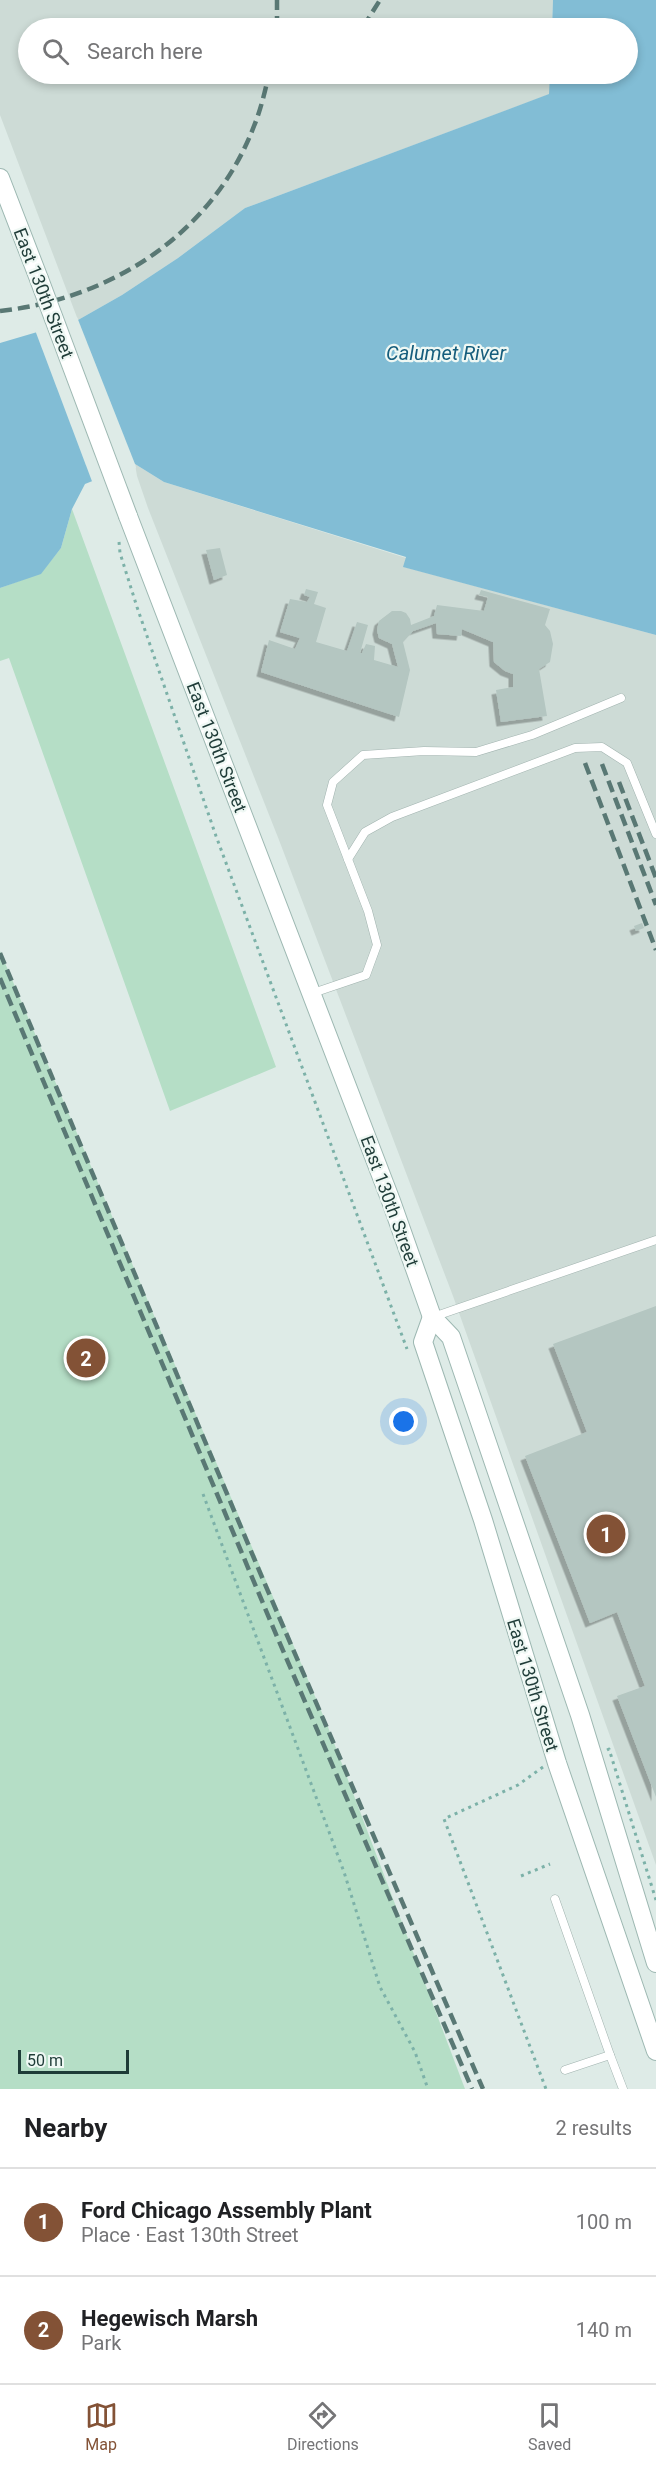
<!DOCTYPE html>
<html lang="en">
<head>
<meta charset="utf-8">
<style>
	:root { --surface:#fff; --page:#f6f6f6; --text:#202124; --muted:#757577; --line:#e0e0e0; --accent:#835236 }
	body { margin:0; font-family:Roboto,sans-serif; background:var(--page); color:var(--text) }
	.scale { position:absolute; left:18px; bottom:15px; width:111px; box-sizing:border-box; padding-left:6px; border:3px solid #1f3c38; border-top:0; font-size:16px; line-height:21px; white-space:nowrap; color:#1f3c38; -webkit-text-stroke:4px #eff8f4; paint-order:stroke }
	.you { position:absolute; left:404px; top:1422px; width:21px; height:21px; margin:-15px; border:4px solid #fff; border-radius:50%; background:#1a73e8; box-shadow:0 0 0 9px #1a73e833 }
	.badge { display:grid; place-items:center; width:39px; height:39px; border-radius:50%; background:var(--accent); color:#fff; font-size:20px; font-weight:700 }
	.pin { position:absolute; translate:-50% -50%; border:3px solid #fff; box-shadow:0 2px 6px #0006 }
	.list { margin:0; padding:0; list-style:none }
	h2 { display:flex; justify-content:space-between; align-items:center; height:78px; margin:0; padding:0 24px; font-size:26px }
	h2 small { font-size:20px; font-weight:400; color:var(--muted) }
	.list li { display:grid; grid-template-columns:39px 1fr auto; gap:18px; align-items:center; box-sizing:border-box; height:108px; padding:0 24px; border-top:2px solid var(--line) }
	.list b { display:block; font-size:22px; white-space:nowrap }
	.list p { margin:0; font-size:20px; white-space:nowrap; color:var(--muted) }
	.list em { font-size:20px; font-style:normal; color:var(--muted) }
	.icon { flex:none; width:33px; height:33px; fill:none; stroke:currentColor; stroke-width:2; stroke-linecap:round; stroke-linejoin:round }
	.map { position:relative; flex:none; width:656px; height:2089px; overflow:hidden }
	.search { position:absolute; background:var(--surface); box-shadow:0 3px 9px #0003; left:18px; right:18px; top:18px; height:66px; display:flex; align-items:center; gap:15px; box-sizing:border-box; padding:0 21px; border-radius:33px; color:var(--muted); font-size:22px }
	.sheet { height:294px; background:var(--surface) }
	nav { display:flex; justify-content:space-around; align-items:center; box-sizing:border-box; height:84px; border-top:2px solid var(--line); background:var(--surface); font-size:16px; color:var(--muted) }
	nav a { display:grid; justify-items:center; gap:3px }
	nav .on { color:var(--accent) }
	.map>svg:first-child { display:block }
	.built { fill:#cddbd6 }
	.green { fill:#b5dec6 }
	.water { fill:#82bdd5 }
	.pier { fill:#deebe7 }
	.building { fill:#b4c6c1; filter:url(#shadow) }
	.lines { fill:none; stroke-linecap:round; stroke-linejoin:round }
	.lane-casing { stroke:#a1b3af; stroke-width:9 }
	.secondary-casing { stroke:#9db8b2; stroke-width:20 }
	.path { stroke:#7cb1a8; stroke-width:3; stroke-dasharray:3 4.5; stroke-linecap:butt }
	.lane { stroke:#fff; stroke-width:8 }
	.secondary { stroke:#fff; stroke-width:18 }
	.rail { stroke:#597874; stroke-width:4.5; stroke-dasharray:12 6; stroke-linecap:butt }
	.secondary-bridge-casing { stroke:#9db8b2; stroke-width:20; stroke-linecap:butt }
	.secondary-bridge { stroke:#fff; stroke-width:18 }
	.labels { text-anchor:middle; dominant-baseline:central; stroke-width:4.5; stroke-linejoin:round; paint-order:stroke }
	.street-label { font-size:18px; fill:#1f3c38; stroke:#eff8f4 }
	.water-label { font-size:20px; font-style:italic; fill:#155d7c; stroke:#eff8f4 }
</style>
</head>
<body>
<div class="map">
<svg width="656" height="2089" viewBox="0 0 656 2089">
	<defs>
		<filter id="shadow"><feDropShadow dx="-4.5" dy="4.5" stdDeviation="0" flood-color="#0004"/></filter>
	</defs>
	<rect width="100%" height="100%" fill="#deebe7"/>
	<!-- built -->
	<g class="built">
		<polygon points="0,0 553,0 552,28 28,28 28,74 550,74 550,94 245,208 178,258 122,295 78,320 0,115"/>
		<polygon points="135,464 164,482 406,558 404,567 656,635 656,1865 453,1296 279,840 148,508 137,476"/>
	</g>
	<!-- green -->
	<g class="green">
		<polygon points="72,509 276,1067 170,1111 9,658 0,661 0,588 41,573 61,548"/>
		<polygon points="0,951 328,1727 465,2089 0,2089"/>
	</g>
	<!-- water -->
	<polygon class="water" points="553,0 656,0 656,635 403,567 406,557 164,482 135,464 85,484 72,509 61,548 41,574 0,588 0,343 78,320 122,295 178,258 245,208 549,94 550,74 628,74 628,28 552,28"/>
	<!-- pier -->
	<polygon class="pier" points="77,317 135,464 136,468 93,484 35,330"/>
	<!-- building -->
	<g class="building">
		<polygon points="220,548 227,575 214,580 206,550"/>
		<polygon points="306,589 318,592 314,604 326,608 316,642 347,651 357,622 368,625 360,653 362,653 366,644 375,646 374,660 398,667 392,644 379,638 377,630 379,621 392,611 401,611 406,613 410,619 411,625 434,616 437,605 484,611 488,597 479,595 481,590 550,609 545,625 550,631 553,644 550,662 539,669 547,716 501,722 496,690 513,687 513,674 505,671 494,662 493,642 462,629 461,636 437,634 436,623 413,631 403,642 410,670 399,717 261,672 269,640 295,649 300,638 280,632 290,599 307,602 310,597 304,595"/>
		<polygon points="642,923 644,928 636,931 634,926"/>
		<polygon points="656,1306 656,1797 617,1696 645,1686 617,1612 590,1623 525,1456 587,1432 553,1344"/>
	</g>
	<g class="lines">
		<!-- lane casing -->
		<g class="lane-casing">
			<g id="lane">
				<polyline points="348,859 365,832 392,817 575,748 602,747 627,763 656,834"/>
				<polyline points="313,993 366,975 377,945 368,911 327,805 333,782 363,755 424,751 476,752 532,735 621,698"/>
				<polyline points="433,1317 656,1240"/>
				<polyline points="555,1899 610,2055"/>
				<polyline points="565,2070 610,2055 623,2089"/>
			</g>
		</g>
		<!-- secondary casing -->
		<g class="secondary-casing">
			<g id="secondary">
				<polyline points="0,178 39,279"/>
				<polyline points="128,516 391,1201 432,1317 451,1337 580,1715 656,1963"/>
				<polyline points="432,1317 423,1342 483,1520 557,1763 656,2051"/>
			</g>
		</g>
		<!-- path -->
		<g class="path">
			<polyline points="119,542 120,553 137,607 216,836 407,1349"/>
			<polyline points="203,1494 344,1872 380,1987 415,2052 428,2089"/>
			<polyline points="607,1750 609,1749 656,1900"/>
			<polyline points="543,1767 518,1785 444,1819 546,2089"/>
			<polyline points="521,1876 550,1864"/>
		</g>
		<!-- lane -->
		<use href="#lane" class="lane"/>
		<!-- secondary -->
		<use href="#secondary" class="secondary"/>
		<!-- rail -->
		<g class="rail">
			<polyline points="363,27 380,0"/>
			<polyline points="277,28 277,0"/>
			<path d="M0,311C111,299 213,234 254,126C261,109 265,91 269,74"/>
			<polyline points="585,763 656,950"/>
			<polyline points="602,764 656,905"/>
			<polyline points="619,782 656,878"/>
			<polyline points="0,953 264,1582 483,2089"/>
			<polyline points="0,978 278,1639 472,2089"/>
		</g>
		<!-- secondary-bridge casing -->
		<g class="secondary-bridge-casing">
			<polyline id="secondary-bridge" points="39,279 128,516"/>
		</g>
		<!-- secondary-bridge -->
		<use href="#secondary-bridge" class="secondary-bridge"/>
	</g>
	<g class="labels">
		<!-- street labels -->
		<g class="street-label">
			<text transform="translate(44 293) rotate(69)">East 130th Street</text>
			<text transform="translate(217 747) rotate(69)">East 130th Street</text>
			<text transform="translate(390 1201) rotate(70)">East 130th Street</text>
			<text transform="translate(533 1685) rotate(73)">East 130th Street</text>
		</g>
		<!-- water labels -->
		<g class="water-label">
			<text x="446" y="353">Calumet River</text>
		</g>
	</g>
</svg>
<div class="scale">50 m</div>
<div class="you"></div>
<div class="pin badge" style="left:606px;top:1534px">1</div>
<div class="pin badge" style="left:86px;top:1358px">2</div>
<div class="search"><svg class="icon" aria-label="search" viewBox="0 0 24 24"><circle cx="10" cy="10" r="6"/><path d="M15 15l6 6"/></svg>Search here</div>
</div>
<section class="sheet">
<h2>Nearby<small>2 results</small></h2>
<ul class="list">
<li><span class="badge">1</span><div><b>Ford Chicago Assembly Plant</b><p>Place · East 130th Street</p></div><em>100 m</em></li>
<li><span class="badge">2</span><div><b>Hegewisch Marsh</b><p>Park</p></div><em>140 m</em></li>
</ul>
</section>
<nav>
<a class="on"><svg class="icon" aria-label="map" viewBox="0 0 24 24"><path d="M3 6l6-2 6 2 6-2v14l-6 2-6-2-6 2zM9 4v14M15 6v14"/></svg>Map</a>
<a><svg class="icon" aria-label="directions" viewBox="0 0 24 24"><path d="M12 3l9 9-9 9-9-9zM9 14v-3h6M13 9l2 2-2 2"/></svg>Directions</a>
<a><svg class="icon" aria-label="saved" viewBox="0 0 24 24"><path d="M7 4h10v16l-5-4-5 4z"/></svg>Saved</a>
</nav>
</body>
</html>
